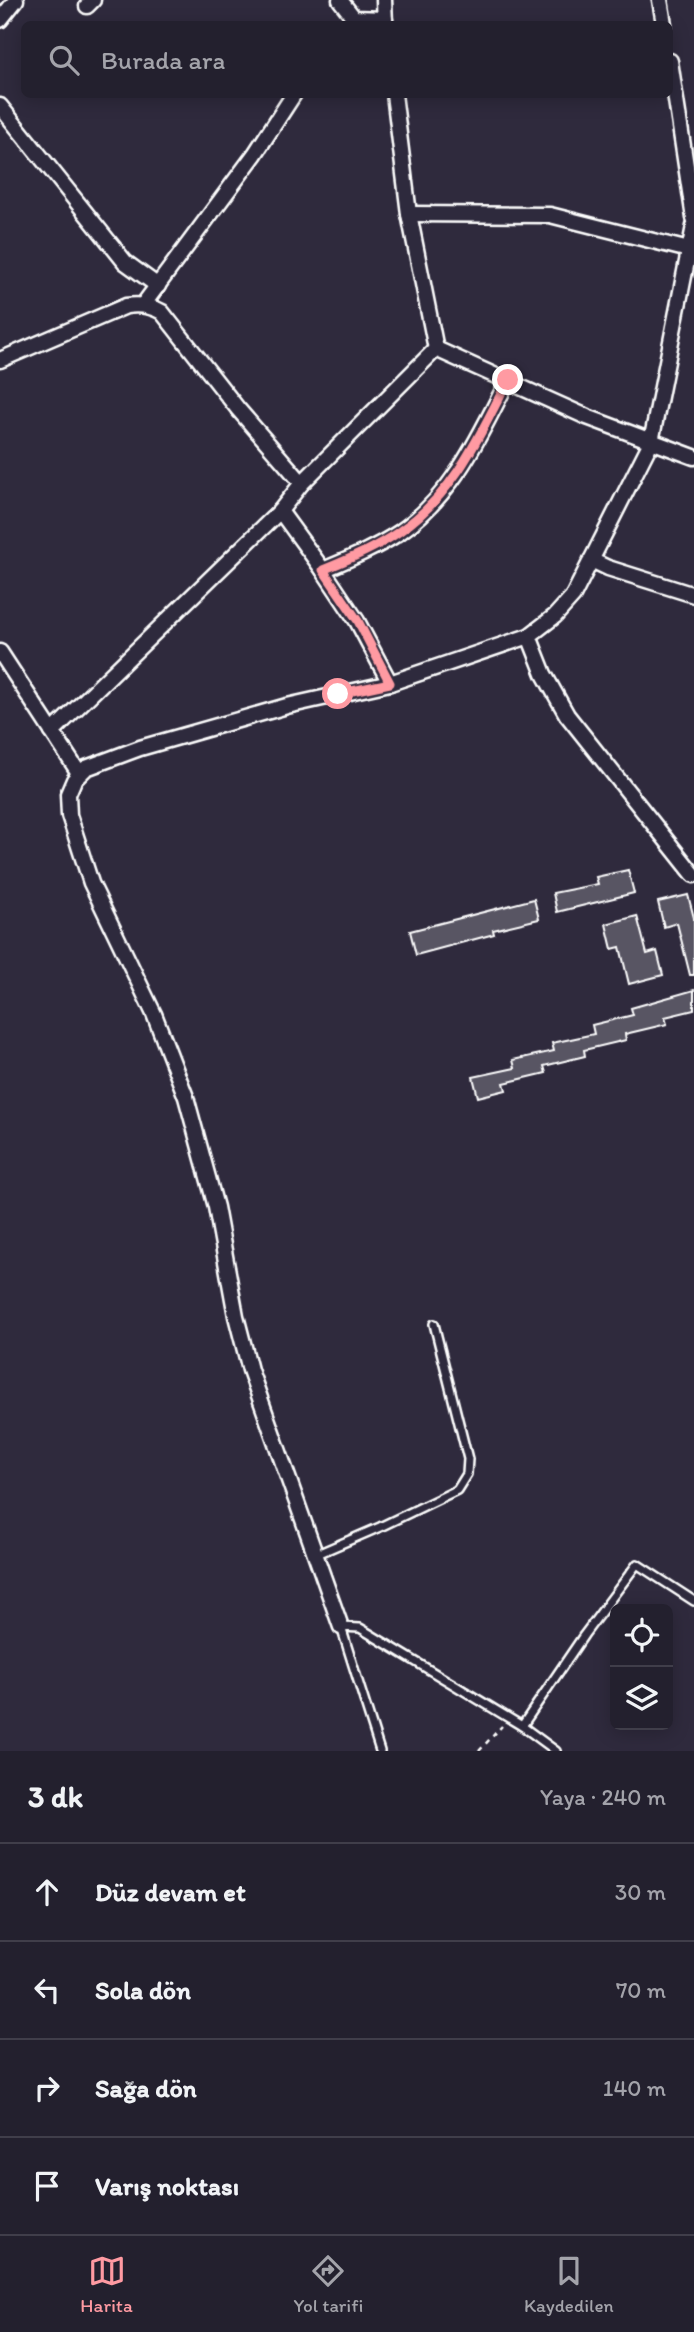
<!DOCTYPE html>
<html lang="tr">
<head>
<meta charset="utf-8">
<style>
	:root { --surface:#23202e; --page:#2f2d3a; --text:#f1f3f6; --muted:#a3a3aa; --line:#403e4a; --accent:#ff9aa2 }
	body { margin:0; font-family:Itim,sans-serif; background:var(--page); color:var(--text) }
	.controls { position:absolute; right:21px; bottom:21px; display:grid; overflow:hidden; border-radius:10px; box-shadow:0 4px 18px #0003 }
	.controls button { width:63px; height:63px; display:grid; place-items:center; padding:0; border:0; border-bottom:2px solid var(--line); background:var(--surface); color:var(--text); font:35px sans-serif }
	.stop { position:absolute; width:21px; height:21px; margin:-16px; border:5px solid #ff9aa2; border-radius:50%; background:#fff }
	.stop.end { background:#ff9aa2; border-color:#fff; box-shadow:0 2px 7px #0008 }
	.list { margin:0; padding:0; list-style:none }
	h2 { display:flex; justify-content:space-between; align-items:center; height:91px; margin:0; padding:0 28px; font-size:30px }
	h2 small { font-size:23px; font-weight:400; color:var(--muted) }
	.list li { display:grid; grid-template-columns:46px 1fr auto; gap:21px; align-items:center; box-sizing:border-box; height:98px; padding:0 28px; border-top:2px solid var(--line) }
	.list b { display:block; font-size:26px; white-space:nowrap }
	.list em { font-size:23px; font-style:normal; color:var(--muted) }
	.icon { flex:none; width:38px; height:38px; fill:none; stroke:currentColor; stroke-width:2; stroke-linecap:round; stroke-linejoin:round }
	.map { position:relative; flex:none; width:694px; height:1751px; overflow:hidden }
	.search { position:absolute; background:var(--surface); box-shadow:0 4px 18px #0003; left:21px; right:21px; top:21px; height:77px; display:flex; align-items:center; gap:18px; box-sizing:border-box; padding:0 24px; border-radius:10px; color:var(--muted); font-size:26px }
	.sheet { height:483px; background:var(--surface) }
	nav { display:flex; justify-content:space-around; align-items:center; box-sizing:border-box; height:98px; border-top:2px solid var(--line); background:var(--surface); font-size:19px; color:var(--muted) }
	nav a { display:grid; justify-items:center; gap:4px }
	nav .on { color:var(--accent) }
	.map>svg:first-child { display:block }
	.building { fill:#595564; stroke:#fff; stroke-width:2 }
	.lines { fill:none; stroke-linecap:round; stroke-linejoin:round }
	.lane-casing { stroke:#fff; stroke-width:12 }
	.street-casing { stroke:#fff; stroke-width:19 }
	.path { stroke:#fff; stroke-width:2.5; stroke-dasharray:5 5; stroke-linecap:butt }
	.lane { stroke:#2f2a3d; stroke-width:7 }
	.street { stroke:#2f2a3d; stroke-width:14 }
	.route { stroke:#ff9aa2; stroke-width:9 }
</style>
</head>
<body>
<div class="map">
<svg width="694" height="1751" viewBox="0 0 694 1751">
	<rect width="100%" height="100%" fill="#2f2a3d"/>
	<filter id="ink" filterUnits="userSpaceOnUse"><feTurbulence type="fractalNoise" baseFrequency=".0143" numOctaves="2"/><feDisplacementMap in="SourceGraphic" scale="14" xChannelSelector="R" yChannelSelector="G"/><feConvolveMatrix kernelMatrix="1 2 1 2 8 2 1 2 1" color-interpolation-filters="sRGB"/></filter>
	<g filter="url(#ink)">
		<!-- building -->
		<g class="building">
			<polygon points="628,870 634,893 557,912 553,893 598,884 596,877"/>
			<polygon points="688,895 694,918 694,975 690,975 677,923 664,927 658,902"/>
			<polygon points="534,899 539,919 493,930 494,934 416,955 410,931"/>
			<polygon points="637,916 647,954 657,951 663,975 629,984 620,947 612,949 606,924"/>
			<polygon points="694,990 694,1010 665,1017 667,1024 625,1034 626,1040 584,1050 585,1056 544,1066 546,1073 504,1083 506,1090 478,1097 473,1077 515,1068 513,1060 554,1051 552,1043 594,1034 592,1025 633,1015 631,1008"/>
		</g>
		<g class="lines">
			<!-- lane casing -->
			<g class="lane-casing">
				<g id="lane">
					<polyline points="315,1555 380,1527 457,1490 467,1474 468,1459 434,1324"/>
					<polyline points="522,1726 584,1635 637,1564 694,1601"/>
					<polyline points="380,1751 341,1627 360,1628 522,1726 556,1751"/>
				</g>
			</g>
			<!-- street casing -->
			<g class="street-casing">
				<g id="street">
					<polyline points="340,0 354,18 385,19"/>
					<polyline points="384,0 385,24"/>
					<polyline points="660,0 664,24"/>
					<polyline points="87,6 93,0"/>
					<polyline points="0,20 16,0"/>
					<polyline points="670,61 694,218"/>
					<polyline points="394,94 409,214 436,349"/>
					<polyline points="0,106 125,262 158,286"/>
					<polyline points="409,214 550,215 689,250"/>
					<polyline points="143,305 255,154 294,94"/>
					<path d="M436,349L302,483L280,511L323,570C349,559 376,548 400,532C454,494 479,437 508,380"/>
					<polyline points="436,349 587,417 694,457"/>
					<path d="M0,360L126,306C139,304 150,305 162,312L238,409L302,483"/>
					<polyline points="591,560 608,568 694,595"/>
					<polyline points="323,570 357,621 390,683"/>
					<polyline points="529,636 544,674 567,715 694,875"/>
					<polyline points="0,652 79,773"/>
					<polyline points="52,732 280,511"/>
					<polyline points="341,1627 250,1370 236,1316 216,1207 186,1097 154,1014 91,883 69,815 68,794 74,780 86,768 140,748 287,706 390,683 529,636 555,616 573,596 651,442 694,226"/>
				</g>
			</g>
			<!-- path -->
			<polyline class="path" points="479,1751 502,1726"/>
			<!-- lane -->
			<use href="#lane" class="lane"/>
			<!-- street -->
			<use href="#street" class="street"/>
		</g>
	</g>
	<g class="lines" filter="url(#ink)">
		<!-- route -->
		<path class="route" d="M338,694L390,683L358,621L323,570C349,559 376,548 400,531C454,494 479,437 508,380"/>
	</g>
</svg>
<div class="controls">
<button><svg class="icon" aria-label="locate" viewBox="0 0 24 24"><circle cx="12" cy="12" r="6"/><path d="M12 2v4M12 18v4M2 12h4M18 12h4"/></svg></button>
<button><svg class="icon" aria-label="layers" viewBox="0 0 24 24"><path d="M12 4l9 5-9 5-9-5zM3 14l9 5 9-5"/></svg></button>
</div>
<div class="stop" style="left:338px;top:694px"></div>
<div class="stop end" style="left:508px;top:380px"></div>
<div class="search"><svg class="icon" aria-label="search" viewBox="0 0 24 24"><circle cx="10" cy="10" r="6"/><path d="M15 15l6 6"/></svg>Burada ara</div>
</div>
<section class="sheet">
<h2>3 dk<small>Yaya · 240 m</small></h2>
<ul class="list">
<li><svg class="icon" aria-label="ahead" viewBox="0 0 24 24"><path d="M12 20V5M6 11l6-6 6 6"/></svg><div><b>Düz devam et</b></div><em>30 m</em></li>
<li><svg class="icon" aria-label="left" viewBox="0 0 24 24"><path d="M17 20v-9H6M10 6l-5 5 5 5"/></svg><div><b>Sola dön</b></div><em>70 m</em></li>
<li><svg class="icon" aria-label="right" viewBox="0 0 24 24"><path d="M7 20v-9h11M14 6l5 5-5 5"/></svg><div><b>Sağa dön</b></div><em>140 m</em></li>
<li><svg class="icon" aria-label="arrive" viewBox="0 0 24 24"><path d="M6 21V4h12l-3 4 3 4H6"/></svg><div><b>Varış noktası</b></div></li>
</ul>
</section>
<nav>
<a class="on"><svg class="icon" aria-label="map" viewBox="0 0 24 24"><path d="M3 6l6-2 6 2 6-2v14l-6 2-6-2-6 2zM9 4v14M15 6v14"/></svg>Harita</a>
<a><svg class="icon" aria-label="directions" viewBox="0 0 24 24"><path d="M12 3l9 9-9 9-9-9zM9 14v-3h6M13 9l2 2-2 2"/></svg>Yol tarifi</a>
<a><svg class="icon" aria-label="saved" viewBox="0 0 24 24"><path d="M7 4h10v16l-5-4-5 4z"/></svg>Kaydedilen</a>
</nav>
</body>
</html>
